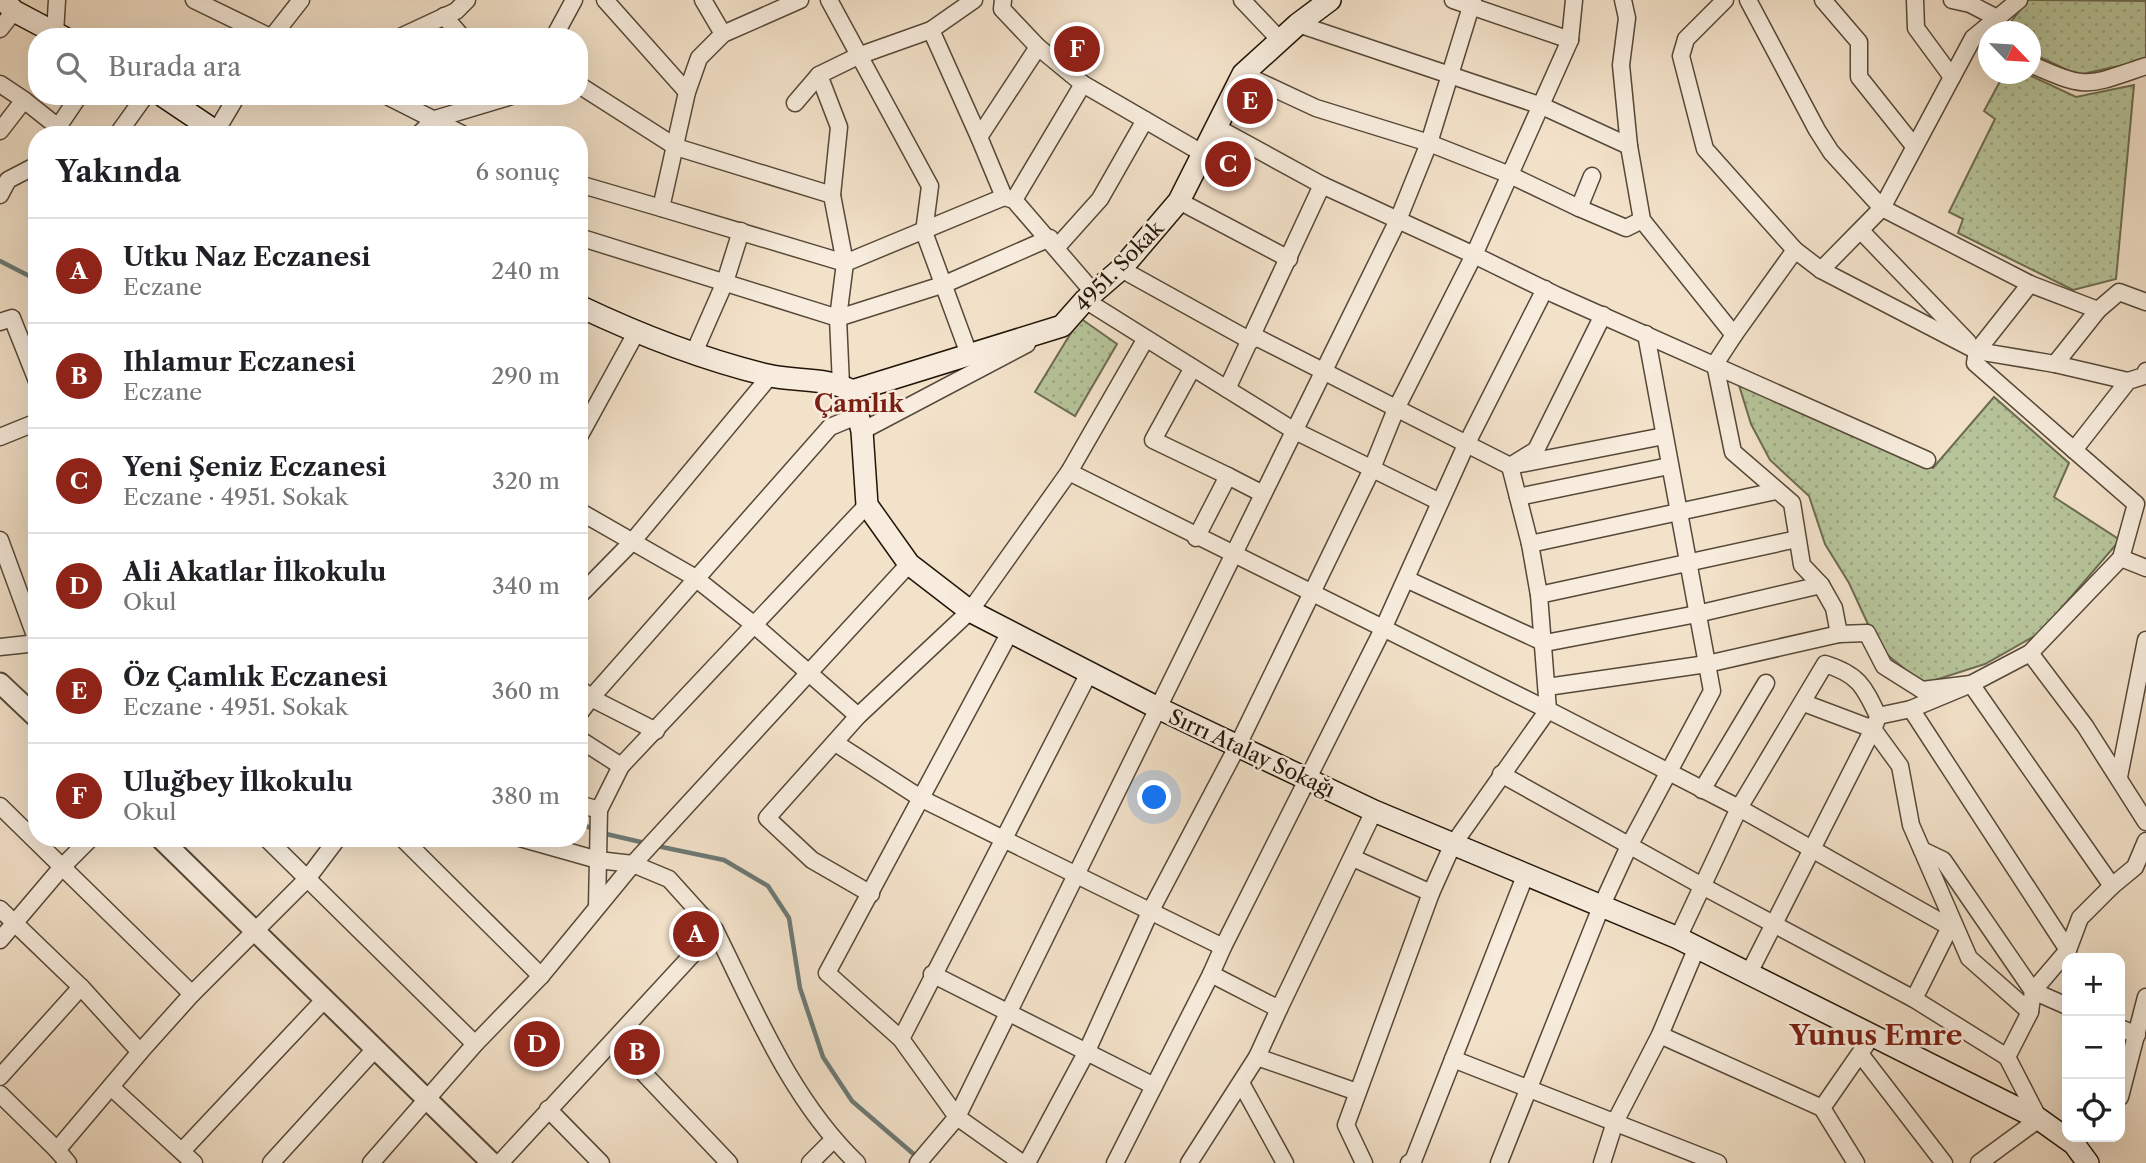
<!DOCTYPE html>
<html lang="tr">
<head>
<meta charset="utf-8">
<style>
	:root { --surface:#fff; --page:#f2f2f2; --text:#202124; --muted:#757577; --line:#e0e0e0; --accent:#8f2418 }
	body { margin:0; font-family:"Libre Caslon Text",serif; background:var(--page); color:var(--text) }
	.controls { position:absolute; right:21px; bottom:21px; display:grid; overflow:hidden; border-radius:14px; box-shadow:0 7px 28px #0002 }
	.controls button { width:63px; height:63px; display:grid; place-items:center; padding:0; border:0; border-bottom:2px solid var(--line); background:var(--surface); color:var(--text); font:35px sans-serif }
	.compass { position:absolute; left:1978px; top:21px; width:63px; height:63px; border-radius:50%; background:var(--surface); box-shadow:0 7px 28px #0002; rotate:115deg }
	.you { position:absolute; left:1155px; top:798px; width:24px; height:24px; margin:-18px; border:5px solid #fff; border-radius:50%; background:#1a73e8; box-shadow:0 0 0 10px #1a73e833 }
	.badge { display:grid; place-items:center; width:46px; height:46px; border-radius:50%; background:var(--accent); color:#fff; font-size:23px; font-weight:700 }
	.pin { position:absolute; translate:-50% -50%; border:4px solid #fff; box-shadow:0 2px 7px #0006 }
	.list { margin:0; padding:0; list-style:none }
	h2 { display:flex; justify-content:space-between; align-items:center; height:91px; margin:0; padding:0 28px; font-size:30px }
	h2 small { font-size:23px; font-weight:400; color:var(--muted) }
	.list li { display:grid; grid-template-columns:46px 1fr auto; gap:21px; align-items:center; box-sizing:border-box; height:105px; padding:0 28px; border-top:2px solid var(--line) }
	.list b { display:block; font-size:26px; white-space:nowrap }
	.list p { margin:0; font-size:23px; white-space:nowrap; color:var(--muted) }
	.list em { font-size:23px; font-style:normal; color:var(--muted) }
	.icon { flex:none; width:38px; height:38px; fill:none; stroke:currentColor; stroke-width:2; stroke-linecap:round; stroke-linejoin:round }
	.map { position:relative; flex:none; width:2146px; height:1163px; overflow:hidden }
	.search { position:absolute; background:var(--surface); box-shadow:0 7px 28px #0002; left:28px; top:28px; width:560px; height:77px; display:flex; align-items:center; gap:18px; box-sizing:border-box; padding:0 24px; border-radius:28px; color:var(--muted); font-size:26px }
	.panel { position:absolute; background:var(--surface); box-shadow:0 7px 28px #0002; left:28px; top:126px; width:560px; height:721px; border-radius:28px }
	.map>svg:first-child { display:block }
	.green { fill:url(#green-dots); stroke:#6c6c51; stroke-width:2 }
	.lines { fill:none; stroke-linecap:round; stroke-linejoin:round }
	.stream { stroke:#6c7975; stroke-width:4.5 }
	.minor-casing { stroke:#564838; stroke-width:19 }
	.tertiary-casing { stroke:#564838; stroke-width:23 }
	.secondary-casing { stroke:#221508; stroke-width:24 }
	.minor { stroke:#f7ecdd; stroke-width:16 }
	.tertiary { stroke:#f7ecdd; stroke-width:19 }
	.secondary { stroke:#f7ecdd; stroke-width:21 }
	.labels { text-anchor:middle; dominant-baseline:central; stroke-width:5; stroke-linejoin:round; paint-order:stroke }
	.street-label { font-size:21px; fill:#221508; stroke:#f7ecdd }
	.quarter-label { font-size:24px; font-weight:bold; fill:#7a1f14; stroke:#f7ecdd }
	.district-label { font-size:28px; font-weight:bold; fill:#7a1f14; stroke:#f7ecdd }
</style>
</head>
<body>
<div class="map">
<svg width="2146" height="1163" viewBox="0 0 2146 1163">
	<defs>
		<pattern id="green-dots" width="8" height="8" patternUnits="userSpaceOnUse" patternTransform="scale(1.75)"><rect width="8" height="8" fill="#b7c49a"/><path d="M2 2h.1M6 6h.1" fill="none" stroke="#9da883" stroke-width="1.8" stroke-linecap="round"/></pattern>
	</defs>
	<rect width="100%" height="100%" fill="#f3e2ca"/>
	<filter id="stains"><feTurbulence type="fractalNoise" baseFrequency=".00286" numOctaves="4"/><feColorMatrix values="0 0 0 0 .2 0 0 0 0 .09 0 0 0 0 .02 0 0 0 .5 -.17"/></filter>
	<radialGradient id="worn" r=".72"><stop offset=".6" stop-color="#630" stop-opacity="0"/><stop offset="1" stop-color="#630" stop-opacity=".3"/></radialGradient>
	<!-- green -->
	<g class="green">
		<polygon points="2028,0 2146,1 2146,60 2078,75 2031,53 2030,32 2003,32"/>
		<polygon points="2004,74 2027,74 2076,97 2134,85 2116,279 2073,290 1958,233 1963,219 1949,212 1995,119 1984,111"/>
		<polygon points="1080,318 1117,344 1075,416 1035,392"/>
		<polygon points="1739,385 1752,386 1933,468 1994,397 2069,463 2054,497 2120,540 2040,633 1985,664 1923,684 1879,648 1849,583 1825,544 1809,496 1770,460 1751,424"/>
	</g>
	<g class="lines">
		<!-- stream -->
		<g class="stream">
			<polyline points="0,261 37,280"/>
			<polyline points="579,822 594,830"/>
			<polyline points="602,833 645,843"/>
			<polyline points="657,846 724,860 768,886 789,918 800,988 823,1057 852,1101 917,1157"/>
		</g>
		<!-- minor casing -->
		<g class="minor-casing">
			<g id="minor">
				<polyline points="194,0 270,37"/>
				<polyline points="605,0 687,92"/>
				<polyline points="703,0 723,34"/>
				<polyline points="800,0 723,34 699,58 687,92 661,208 845,263 1004,197 1014,200 1094,293"/>
				<polyline points="829,0 930,186 924,232 970,357"/>
				<polyline points="1003,0 1002,9 1038,47 1083,84 1202,153"/>
				<polyline points="1242,0 1280,40"/>
				<polyline points="1453,0 1570,40"/>
				<polyline points="1574,0 1570,40 1474,255 1556,295 1927,460"/>
				<polyline points="1623,0 1627,18 1621,65 1629,146 1642,220 1734,335 1715,364 1733,452 1792,503 1802,565 1821,585 1834,608 1839,634"/>
				<polyline points="1725,0 1686,39 1681,56 1705,149 1795,250 1821,270 1977,351"/>
				<polyline points="1748,0 1817,130 1831,152 1882,208 1973,38 2019,0"/>
				<polyline points="1823,0 1859,42 1859,77 1914,146"/>
				<polyline points="1915,0 1916,28 1952,77"/>
				<polyline points="1952,0 1970,4 1999,19"/>
				<polyline points="444,16 462,37"/>
				<polyline points="1298,24 1542,106 1629,146"/>
				<polyline points="0,29 14,11"/>
				<polyline points="931,30 979,137"/>
				<polyline points="55,33 57,0"/>
				<polyline points="272,37 301,0"/>
				<polyline points="400,37 456,11 467,0"/>
				<polyline points="554,37 574,0"/>
				<path d="M2030,64C2089,90 2086,86 2146,66"/>
				<polyline points="1243,74 1316,108 1429,143 1510,175 1579,208 1592,176"/>
				<polyline points="819,75 839,127 832,195"/>
				<polyline points="0,84 24,100"/>
				<polyline points="579,85 676,147 832,195 845,263 838,318 841,385"/>
				<polyline points="387,96 464,135"/>
				<polyline points="795,103 819,75 858,56 931,30 974,0"/>
				<polyline points="0,131 24,100 58,127 79,96"/>
				<polyline points="215,133 237,96"/>
				<polyline points="117,135 145,96"/>
				<polyline points="418,135 435,119 512,96"/>
				<polyline points="579,184 661,208"/>
				<polyline points="1322,185 1227,389 1293,430 1440,502"/>
				<polyline points="0,195 8,180 35,166"/>
				<polyline points="1004,197 979,137 1038,47"/>
				<polyline points="1014,200 1083,84"/>
				<polyline points="1179,201 1289,259"/>
				<polyline points="1579,208 1626,228 1642,220"/>
				<polyline points="1862,232 1968,342"/>
				<polyline points="579,237 838,318 945,284 1050,238"/>
				<polyline points="1057,247 1100,199 1145,120"/>
				<polyline points="1121,269 1251,341"/>
				<polyline points="1821,270 1882,208 2030,284 2098,310 2119,292 2146,302"/>
				<polyline points="2030,284 1977,351 2055,364 2098,310"/>
				<polyline points="1085,300 1227,389"/>
				<polyline points="0,322 12,318 37,381"/>
				<polyline points="1734,335 1795,250"/>
				<polyline points="1254,336 1510,466 1664,436"/>
				<polyline points="1977,351 1975,363 2074,450"/>
				<polyline points="693,355 725,282 741,231"/>
				<polyline points="2055,364 2128,381"/>
				<polyline points="1192,369 1153,440 1228,476"/>
				<polyline points="2146,371 2144,376 2128,381 2074,450 2136,504 2121,558 2146,568"/>
				<polyline points="862,431 1027,344"/>
				<polyline points="0,437 37,422"/>
				<polyline points="579,437 636,333"/>
				<path d="M1069,472L1548,710L1739,808L1950,927L1914,999L2007,1057L2030,1012L2033,991L2068,950L2080,918L2112,886L1971,684L1911,709L1878,716C1864,686 1858,674 1825,664L1739,808L1678,938"/>
				<polyline points="1518,497 1669,466"/>
				<polyline points="579,511 694,577 753,624 858,716"/>
				<polyline points="1196,538 1228,476 1263,494"/>
				<polyline points="0,540 37,641"/>
				<polyline points="1530,544 1776,491"/>
				<polyline points="1406,579 1545,643 1697,614 1821,585"/>
				<polyline points="1539,595 1797,539"/>
				<polyline points="579,596 632,542 770,376"/>
				<polyline points="1010,632 827,973 901,1039 957,1117 1022,1163"/>
				<polyline points="0,647 37,643"/>
				<polyline points="2030,653 2121,558"/>
				<polyline points="1547,687 1707,664 1839,634 1867,633 1884,666 1922,690 1971,684 2030,653 2085,726 2146,822"/>
				<polyline points="579,688 591,698 830,427 859,415"/>
				<polyline points="1911,709 2068,950"/>
				<polyline points="579,714 591,698 656,731"/>
				<polyline points="1876,722 1873,729 1900,766 1911,825 1969,958 2030,1012"/>
				<polyline points="579,739 621,766"/>
				<polyline points="837,744 922,799 1223,947 1211,974 1279,1009 1374,811"/>
				<polyline points="1501,774 1704,887 1914,999"/>
				<polyline points="2119,777 2146,640"/>
				<polyline points="1702,790 1766,683"/>
				<polyline points="579,804 599,810 597,907"/>
				<polyline points="0,806 192,994 140,1052"/>
				<polyline points="599,810 621,766 867,505"/>
				<polyline points="266,838 475,1044 371,1163"/>
				<polyline points="402,838 541,976"/>
				<polyline points="1922,850 1943,860 2033,991 2067,1006"/>
				<polyline points="1353,858 1431,893"/>
				<polyline points="2112,886 2135,867 2146,841"/>
				<polyline points="871,894 812,860 767,818 858,716 970,611 1069,472 1145,340"/>
				<polyline points="0,909 81,987 140,1052 57,1150 68,1163"/>
				<path d="M715,930C755,1010 791,1100 857,1163"/>
				<polyline points="0,940 62,867 91,838"/>
				<polyline points="1223,947 1383,629 1466,445 1545,289"/>
				<polyline points="1749,973 1873,729 1804,703"/>
				<polyline points="932,974 1154,1086"/>
				<polyline points="192,994 307,879 338,838"/>
				<polyline points="2120,1028 2137,1035"/>
				<polyline points="1660,1035 1822,1108 1856,1163"/>
				<polyline points="901,1039 1090,671"/>
				<polyline points="614,1042 729,1163"/>
				<polyline points="475,1044 541,976 633,864 909,564"/>
				<polyline points="1861,1055 1944,1163"/>
				<polyline points="1257,1057 1357,1092"/>
				<polyline points="1453,1059 1718,1163"/>
				<polyline points="0,1077 81,987"/>
				<polyline points="1241,1083 1285,1163"/>
				<polyline points="111,1087 194,1163"/>
				<polyline points="0,1094 57,1150"/>
				<polyline points="2120,1097 2146,997"/>
				<polyline points="1822,1108 1872,1036"/>
				<polyline points="548,1109 601,1163"/>
				<polyline points="182,1151 324,1000"/>
				<polyline points="271,1163 375,1049"/>
				<polyline points="500,1163 715,930 669,879 633,864 598,860 520,838"/>
				<polyline points="810,1163 833,1140"/>
				<polyline points="918,1163 957,1117 1398,220 1429,143 1473,0"/>
				<polyline points="1027,1163 1086,1053 1150,912 1237,747 1371,471 1396,409 1474,255 1322,185 1216,127"/>
				<polyline points="1115,1163 1211,974"/>
				<polyline points="1189,1163 1257,1057 1279,1009"/>
				<polyline points="1364,1163 1346,1125 1431,893 1452,846 1548,710 1539,595 1530,544 1510,466 1536,450 1603,315"/>
				<polyline points="1409,1163 1413,1161 1525,876"/>
				<polyline points="1499,1163 1601,907 1629,846 1712,691 1646,334"/>
				<polyline points="1602,1163 1615,1122 1660,1035 1697,947"/>
				<polyline points="1979,1163 2039,1119 2007,1057"/>
			</g>
		</g>
		<!-- tertiary casing -->
		<g class="tertiary-casing">
			<g id="tertiary">
				<polyline points="0,683 37,718"/>
				<polyline points="160,838 492,1163"/>
			</g>
		</g>
		<!-- secondary casing -->
		<g class="secondary-casing">
			<g id="secondary">
				<polyline points="3,0 14,11 63,37"/>
				<polyline points="163,96 221,135"/>
				<path d="M579,306C640,335 701,359 767,375C795,382 827,377 852,391L862,431L867,505L909,564L970,611L1158,708L1374,811L1678,938L2039,1119L2074,1144L2088,1163"/>
				<polyline points="852,391 1062,326 1085,300 1121,269 1179,201 1243,74 1298,24 1330,0"/>
			</g>
		</g>
		<!-- minor -->
		<use href="#minor" class="minor"/>
		<!-- tertiary -->
		<use href="#tertiary" class="tertiary"/>
		<!-- secondary -->
		<use href="#secondary" class="secondary"/>
	</g>
	<g class="labels">
		<!-- street labels -->
		<g class="street-label">
			<text transform="translate(1119 266) rotate(-46)">4951. Sokak</text>
			<text transform="translate(1252 753) rotate(25)">Sırrı Atalay Sokağı</text>
		</g>
		<!-- quarter labels -->
		<g class="quarter-label">
			<text x="859" y="403">Çamlık</text>
		</g>
		<!-- district labels -->
		<g class="district-label">
			<text x="1876" y="1035">Yunus Emre</text>
		</g>
	</g>
	<rect width="100%" height="100%" filter="url(#stains)"/>
	<rect width="100%" height="100%" fill="url(#worn)"/>
</svg>
<div class="controls">
<button>+</button>
<button>−</button>
<button><svg class="icon" aria-label="locate" viewBox="0 0 24 24"><circle cx="12" cy="12" r="6"/><path d="M12 2v4M12 18v4M2 12h4M18 12h4"/></svg></button>
</div>
<svg class="compass" viewBox="-18 -18 36 36"><path d="M0-13l5 13h-10z" fill="#e53935"/><path d="M0 13l5-13h-10z" fill="#757577"/></svg>
<div class="you"></div>
<div class="pin badge" style="left:696px;top:934px">A</div>
<div class="pin badge" style="left:637px;top:1052px">B</div>
<div class="pin badge" style="left:1228px;top:164px">C</div>
<div class="pin badge" style="left:537px;top:1044px">D</div>
<div class="pin badge" style="left:1250px;top:101px">E</div>
<div class="pin badge" style="left:1077px;top:49px">F</div>
<div class="search"><svg class="icon" aria-label="search" viewBox="0 0 24 24"><circle cx="10" cy="10" r="6"/><path d="M15 15l6 6"/></svg>Burada ara</div>
<section class="panel">
<h2>Yakında<small>6 sonuç</small></h2>
<ul class="list">
<li><span class="badge">A</span><div><b>Utku Naz Eczanesi</b><p>Eczane</p></div><em>240 m</em></li>
<li><span class="badge">B</span><div><b>Ihlamur Eczanesi</b><p>Eczane</p></div><em>290 m</em></li>
<li><span class="badge">C</span><div><b>Yeni Şeniz Eczanesi</b><p>Eczane · 4951. Sokak</p></div><em>320 m</em></li>
<li><span class="badge">D</span><div><b>Ali Akatlar İlkokulu</b><p>Okul</p></div><em>340 m</em></li>
<li><span class="badge">E</span><div><b>Öz Çamlık Eczanesi</b><p>Eczane · 4951. Sokak</p></div><em>360 m</em></li>
<li><span class="badge">F</span><div><b>Uluğbey İlkokulu</b><p>Okul</p></div><em>380 m</em></li>
</ul>
</section>
</div>
</body>
</html>
